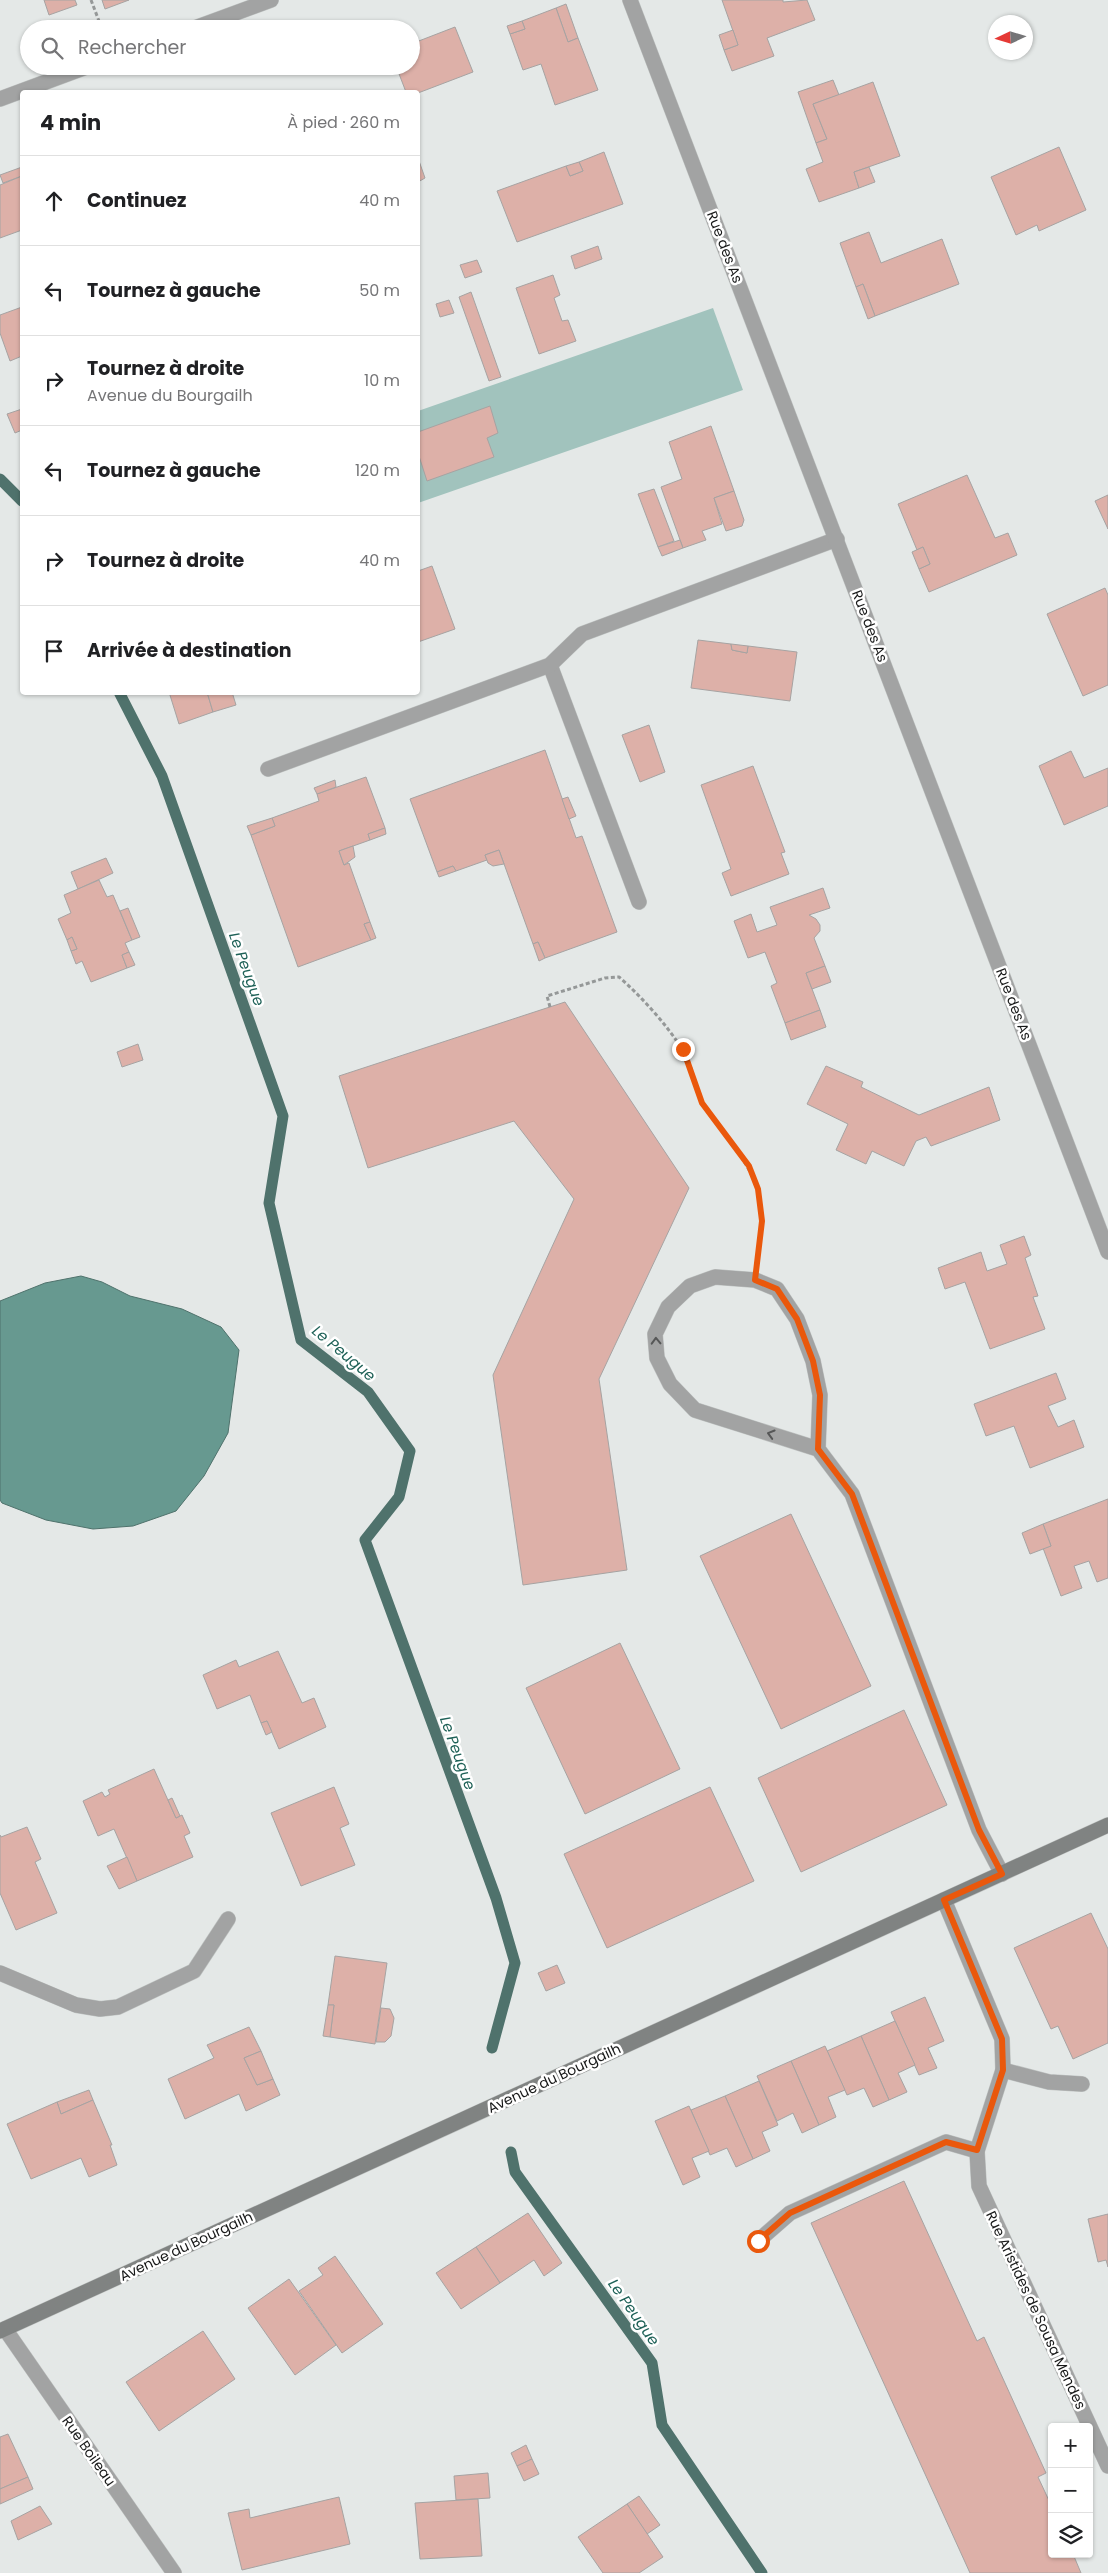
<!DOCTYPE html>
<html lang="fr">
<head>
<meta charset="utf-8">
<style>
	:root { --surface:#fff; --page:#f6f6f6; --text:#202124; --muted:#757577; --line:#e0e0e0 }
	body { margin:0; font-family:Poppins,sans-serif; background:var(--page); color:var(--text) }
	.controls { position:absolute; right:15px; bottom:15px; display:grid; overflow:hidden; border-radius:5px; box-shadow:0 1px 4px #0004 }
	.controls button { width:45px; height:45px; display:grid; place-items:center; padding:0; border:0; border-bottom:1px solid var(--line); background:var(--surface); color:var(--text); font:25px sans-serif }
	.compass { position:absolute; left:988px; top:15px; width:45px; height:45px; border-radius:50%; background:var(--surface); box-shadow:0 1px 4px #0004; rotate:266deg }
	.stop { position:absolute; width:15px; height:15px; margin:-11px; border:4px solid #ea580c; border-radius:50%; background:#fff }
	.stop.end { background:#ea580c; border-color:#fff; box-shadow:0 1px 5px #0008 }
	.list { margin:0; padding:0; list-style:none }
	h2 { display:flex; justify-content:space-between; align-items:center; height:65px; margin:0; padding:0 20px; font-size:21px }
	h2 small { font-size:16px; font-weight:400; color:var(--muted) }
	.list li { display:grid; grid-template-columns:32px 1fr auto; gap:15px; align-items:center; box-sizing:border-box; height:90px; padding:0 20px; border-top:1px solid var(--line) }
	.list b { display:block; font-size:19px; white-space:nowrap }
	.list p { margin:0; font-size:16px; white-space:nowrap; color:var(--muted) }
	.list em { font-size:16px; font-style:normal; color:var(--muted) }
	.icon { flex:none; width:28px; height:28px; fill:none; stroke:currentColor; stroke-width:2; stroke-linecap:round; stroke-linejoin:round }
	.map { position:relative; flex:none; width:1108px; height:2573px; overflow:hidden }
	.search { position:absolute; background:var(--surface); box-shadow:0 1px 4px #0004; left:20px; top:20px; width:400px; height:55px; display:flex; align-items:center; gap:12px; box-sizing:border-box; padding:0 18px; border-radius:28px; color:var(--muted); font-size:19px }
	.panel { position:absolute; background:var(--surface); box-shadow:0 1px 4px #0004; left:20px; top:90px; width:400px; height:605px; border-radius:5px }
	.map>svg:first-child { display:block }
	.green { fill:#a1c3bd }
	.water { fill:#679990; stroke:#4f726c }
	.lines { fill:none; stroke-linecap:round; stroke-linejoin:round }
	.stream { stroke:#4f726c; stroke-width:11 }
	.building { fill:#ddb0a8; stroke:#a6a3a2 }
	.service-casing { stroke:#bfc3c2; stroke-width:16 }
	.minor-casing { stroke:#bfc3c2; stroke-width:16 }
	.secondary-casing { stroke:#bfc3c2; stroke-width:16 }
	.path { stroke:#959898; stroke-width:3; stroke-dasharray:4 2.5; stroke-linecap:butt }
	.service { stroke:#a2a3a3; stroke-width:15 }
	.minor { stroke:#a2a3a3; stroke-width:15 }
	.secondary { stroke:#808382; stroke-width:15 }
	.oneway { stroke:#565757 }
	.route { stroke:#ea580c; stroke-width:6 }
	.labels { text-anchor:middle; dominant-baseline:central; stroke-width:5; stroke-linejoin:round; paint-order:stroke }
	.street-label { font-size:14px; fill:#171818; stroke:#fff }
	.water-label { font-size:15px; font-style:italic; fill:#1e6157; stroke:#fff }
</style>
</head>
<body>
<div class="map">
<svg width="1108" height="2573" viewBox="0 0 1108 2573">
	<rect width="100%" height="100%" fill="#e4e8e7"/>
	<!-- green -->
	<polygon class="green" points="713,308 743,390 418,503 418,411"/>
	<!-- water -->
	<polygon class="water" points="81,1276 102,1282 130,1296 182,1309 221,1327 239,1350 228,1433 204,1476 176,1511 133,1526 93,1529 46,1520 2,1503 0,1500 0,1301 45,1283"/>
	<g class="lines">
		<!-- stream -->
		<g class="stream">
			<polyline points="0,479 22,501"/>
			<polyline points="119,692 162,776 283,1116 269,1203 301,1340 368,1392 410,1451 399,1497 365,1540 496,1898 515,1963 492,2048"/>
			<polyline points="511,2152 515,2172 652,2363 662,2425 762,2573"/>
		</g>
	</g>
	<!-- building -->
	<g class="building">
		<polygon points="44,0 75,0 77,5 49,15"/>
		<polygon points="102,0 129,0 105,9"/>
		<polygon points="722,0 783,0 783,2 807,0 815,20 767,38 774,56 732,71 724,50 738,45"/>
		<polygon points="566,4 578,38 568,42 556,8"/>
		<polygon points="556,8 568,42 578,38 598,90 555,105 541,64 523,70 510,34 525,29 522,21"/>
		<polygon points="522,21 525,29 510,34 507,26"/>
		<polygon points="455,27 473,72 418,93 406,92 396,66 411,66 411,44"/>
		<polygon points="733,30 738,45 724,50 719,35"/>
		<polygon points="833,80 839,95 813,104 827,139 816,143 798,92"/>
		<polygon points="873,82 900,156 854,172 859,188 819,202 806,169 823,162 816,143 827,139 813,104"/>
		<polygon points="1059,147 1086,210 1039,231 1037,225 1016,235 991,177"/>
		<polygon points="604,152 623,204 517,242 497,191 566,166 570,176 583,171 579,162"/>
		<polygon points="418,158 425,178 418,182"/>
		<polygon points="579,162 583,171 570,176 566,166"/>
		<polygon points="22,167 22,176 3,183 0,175"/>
		<polygon points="869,167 875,182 859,188 854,172"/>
		<polygon points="22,176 22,230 0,238 0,185"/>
		<polygon points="869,232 881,263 942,239 959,284 875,316 863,284 856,287 840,243"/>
		<polygon points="598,246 602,259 575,269 571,256"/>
		<polygon points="477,260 482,272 465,278 460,265"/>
		<polygon points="553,275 560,295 554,298 562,321 568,320 576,341 539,354 516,288"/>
		<polygon points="863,284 875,316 868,319 856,287"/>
		<polygon points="471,292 501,377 489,381 459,297"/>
		<polygon points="449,300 454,313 440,317 436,304"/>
		<polygon points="22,307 22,356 10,361 0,333 0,315"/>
		<polygon points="490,406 498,433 487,438 494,457 427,481 418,453 418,432"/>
		<polygon points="22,409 22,430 15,433 7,414"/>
		<polygon points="711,426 734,491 714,498 722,524 702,531 706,540 683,548 661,487 682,479 669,442"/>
		<polygon points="967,475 995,538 1008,533 1017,555 929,592 919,569 930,564 923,547 917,550 898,504"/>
		<polygon points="654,489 674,541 658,547 638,494"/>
		<polygon points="734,491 744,520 742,526 726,531 714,498"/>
		<polygon points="1108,495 1108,529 1095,501"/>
		<polygon points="680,540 683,548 662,556 658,547"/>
		<polygon points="923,547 930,564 919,569 912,552"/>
		<polygon points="432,566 455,629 418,642 418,571"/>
		<polygon points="1105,588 1108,595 1108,685 1083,696 1047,614"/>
		<polygon points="698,640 731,644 732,650 747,653 748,646 797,652 790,701 691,688"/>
		<polygon points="731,644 748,646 747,653 732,650"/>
		<polygon points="169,692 207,692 213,712 179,724"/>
		<polygon points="207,692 232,692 236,705 213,712"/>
		<polygon points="649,725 665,772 640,782 622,735"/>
		<polygon points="545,750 576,838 582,836 617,932 545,958 538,942 533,944 499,850 485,855 487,860 456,871 453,866 437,872 410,799"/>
		<polygon points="1071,751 1084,778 1108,768 1108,806 1064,825 1039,766"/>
		<polygon points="753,766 785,852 781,853 789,874 731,896 722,873 731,869 701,785"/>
		<polygon points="366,777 385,828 368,834 370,840 339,851 344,865 349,863 370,922 364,924 371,940 298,967 251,835 275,826 272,818 319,801 317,794"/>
		<polygon points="335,780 336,787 317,794 314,788"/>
		<polygon points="568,797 576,816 569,819 562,799"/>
		<polygon points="272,818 275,826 251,835 247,826"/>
		<polygon points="385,828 386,834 370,840 368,834"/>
		<polygon points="353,846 355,857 344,865 339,851"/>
		<polygon points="499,850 504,864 493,866 488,863 485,855"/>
		<polygon points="106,858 113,873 78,889 71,872"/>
		<polygon points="453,866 456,871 439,877 437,872"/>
		<polygon points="99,880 107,897 113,895 132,940 125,943 129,952 122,955 127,968 91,982 82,961 76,964 71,951 77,949 72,937 67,940 58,919 71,913 64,895"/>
		<polygon points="823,888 830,908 809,915 816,919 820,925 820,931 814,938 825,966 806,973 820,1010 785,1023 771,986 777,983 765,952 748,958 734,921 751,914 757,932 777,925 770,907"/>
		<polygon points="128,908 140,937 132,940 120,911"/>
		<polygon points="370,922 376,938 371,940 364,924"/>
		<polygon points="72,937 77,949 71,951 67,940"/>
		<polygon points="538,942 545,958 539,961 533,944"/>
		<polygon points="129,952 135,965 127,968 122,955"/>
		<polygon points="825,966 831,982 812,989 806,973"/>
		<polygon points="565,1002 689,1188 599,1379 627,1570 523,1585 493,1375 574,1199 514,1121 368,1168 339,1076"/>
		<polygon points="820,1010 826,1027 791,1040 785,1023"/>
		<polygon points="138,1044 143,1060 122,1067 117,1052"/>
		<polygon points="826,1066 863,1082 861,1087 919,1115 989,1087 1000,1120 931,1146 926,1137 916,1141 904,1166 872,1151 866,1164 836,1150 848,1124 807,1104"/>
		<polygon points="1024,1236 1031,1255 1025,1258 1038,1296 1033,1297 1045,1329 990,1349 965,1282 945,1289 938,1268 981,1252 987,1271 1007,1264 1000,1245"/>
		<polygon points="1056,1373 1066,1399 1048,1406 1058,1427 1074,1420 1084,1447 1030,1468 1014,1426 986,1436 974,1404"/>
		<polygon points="1108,1499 1108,1578 1097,1582 1089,1561 1074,1566 1082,1588 1061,1596 1043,1548 1051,1546 1043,1524"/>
		<polygon points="791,1514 871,1686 781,1729 700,1556"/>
		<polygon points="1043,1524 1051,1546 1030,1554 1022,1533"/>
		<polygon points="620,1643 680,1769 585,1814 526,1688"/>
		<polygon points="278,1651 302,1703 314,1698 326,1727 279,1749 267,1721 261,1723 250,1695 217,1709 203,1675 236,1660 239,1667"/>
		<polygon points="904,1710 947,1805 801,1872 758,1778"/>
		<polygon points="267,1721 272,1732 266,1735 261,1723"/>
		<polygon points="154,1769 176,1818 182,1815 190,1833 184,1836 193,1857 137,1881 114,1829 98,1836 83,1801 102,1792 105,1797 110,1794 108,1790"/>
		<polygon points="334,1787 349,1824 340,1828 355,1865 301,1886 271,1813"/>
		<polygon points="710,1787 754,1881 607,1948 564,1854"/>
		<polygon points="172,1798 180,1816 176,1818 168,1800"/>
		<polygon points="27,1827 41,1859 35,1862 57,1913 16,1930 0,1893 0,1835 1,1837"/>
		<polygon points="127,1857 137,1881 119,1889 107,1866"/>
		<polygon points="1091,1913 1108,1949 1108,2043 1073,2059 1058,2026 1051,2029 1014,1948"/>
		<polygon points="335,1956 387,1963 375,2044 330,2037 334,2005 328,2005"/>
		<polygon points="557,1965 565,1983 546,1991 538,1973"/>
		<polygon points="925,1997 944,2041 928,2048 937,2068 919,2075 891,2012"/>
		<polygon points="328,2005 334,2005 330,2037 323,2036"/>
		<polygon points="381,2008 390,2009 394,2018 391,2036 385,2042 376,2042"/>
		<polygon points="895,2021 915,2065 898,2073 907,2092 889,2100 861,2036"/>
		<polygon points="249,2027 261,2051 244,2058 257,2085 273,2079 280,2095 246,2111 239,2094 185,2119 168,2079 214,2058 207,2045"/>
		<polygon points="861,2036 889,2100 873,2107 864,2088 847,2095 827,2051"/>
		<polygon points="825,2046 845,2090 828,2097 836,2117 819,2125 791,2061"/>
		<polygon points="261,2051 273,2079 257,2085 244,2058"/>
		<polygon points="791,2061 819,2125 802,2133 793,2113 777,2121 757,2076"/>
		<polygon points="759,2081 778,2125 762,2132 770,2151 753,2159 725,2096"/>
		<polygon points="89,2090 93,2100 61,2114 57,2102"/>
		<polygon points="725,2096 753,2159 736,2167 727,2148 710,2155 691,2110"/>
		<polygon points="93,2100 112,2145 110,2145 117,2165 89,2177 81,2158 31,2179 7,2124 57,2102 61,2114"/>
		<polygon points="689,2106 709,2151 692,2158 700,2177 683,2185 655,2121"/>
		<polygon points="904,2181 977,2341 984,2337 1046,2473 1038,2477 1052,2507 1052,2554 1073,2554 1081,2573 970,2573 811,2223"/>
		<polygon points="528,2213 562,2263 544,2276 534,2260 500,2283 476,2247"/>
		<polygon points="1108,2214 1108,2267 1106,2260 1098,2262 1088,2219"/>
		<polygon points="476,2247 500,2283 461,2309 436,2273"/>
		<polygon points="335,2256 383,2324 342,2353 299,2291 323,2275 318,2268"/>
		<polygon points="289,2279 336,2345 295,2375 248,2308"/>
		<polygon points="203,2331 235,2379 159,2431 126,2382"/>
		<polygon points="8,2434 28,2477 0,2489 0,2437"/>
		<polygon points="526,2445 532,2459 517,2466 511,2453"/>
		<polygon points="532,2459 539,2474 524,2481 517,2466"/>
		<polygon points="488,2473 490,2498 456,2500 454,2476"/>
		<polygon points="28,2477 33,2489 0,2504 0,2489"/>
		<polygon points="639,2496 660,2525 647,2534 627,2504"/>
		<polygon points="339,2497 350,2544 242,2570 228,2513 249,2509 250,2518"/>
		<polygon points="478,2499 482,2556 420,2559 415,2503"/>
		<polygon points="627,2504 663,2557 639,2573 603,2573 578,2537"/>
		<polygon points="40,2506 52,2524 18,2540 11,2521"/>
	</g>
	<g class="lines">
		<!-- service casing -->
		<g class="service-casing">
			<g id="service">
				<polyline points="550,665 639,902"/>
				<polyline points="268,769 550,665 582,634 837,539"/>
				<polyline points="1003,2070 1049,2082 1082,2084"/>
			</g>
		</g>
		<!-- minor casing -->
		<g class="minor-casing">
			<g id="minor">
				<polyline points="630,0 1108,1252"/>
				<polyline points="192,29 271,0"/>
				<polyline points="0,99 89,66"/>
				<polyline points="818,1449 820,1395 813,1361 797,1319 777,1289 755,1280 715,1277 690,1286 668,1307 655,1334 657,1358 670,1384 695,1410 818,1449 852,1494 979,1830 1002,1874"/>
				<polyline points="944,1900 1002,2039 1003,2070 977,2151 979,2186 1108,2466"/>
				<polyline points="0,1973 76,2005 100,2009 118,2007 194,1971 228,1919"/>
				<polyline points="758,2241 790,2213 946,2142 977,2151"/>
				<polyline points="5,2329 174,2573"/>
			</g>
		</g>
		<!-- secondary casing -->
		<g class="secondary-casing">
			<polyline id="secondary" points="0,2331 1108,1825"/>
		</g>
		<!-- path -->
		<g class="path">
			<polyline points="91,0 102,29"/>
			<path d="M550,1007L547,996L605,978L619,977C641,996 667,1025 682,1049C693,1065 694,1086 702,1103C708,1114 718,1124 725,1134C760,1181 765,1196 759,1254"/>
		</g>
		<!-- service -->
		<use href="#service" class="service"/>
		<!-- minor -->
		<use href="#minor" class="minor"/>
		<!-- secondary -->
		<use href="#secondary" class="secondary"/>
	</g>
	<!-- one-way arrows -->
	<defs><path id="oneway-chevron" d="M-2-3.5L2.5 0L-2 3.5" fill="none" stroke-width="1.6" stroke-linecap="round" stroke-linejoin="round" transform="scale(1.25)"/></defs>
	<g class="oneway">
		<use href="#oneway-chevron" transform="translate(656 1341) rotate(-92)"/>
		<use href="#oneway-chevron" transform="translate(771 1434) rotate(-164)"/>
	</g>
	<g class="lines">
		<!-- route -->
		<polyline class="route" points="683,1049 702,1103 749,1166 758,1189 762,1221 755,1280 777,1289 797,1319 813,1361 820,1395 818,1449 852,1494 979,1830 1002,1874 944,1900 1002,2039 1003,2070 977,2150 946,2142 790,2213 758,2241"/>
	</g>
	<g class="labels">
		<!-- street labels -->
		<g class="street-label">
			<text transform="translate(725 247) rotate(69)">Rue des As</text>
			<text transform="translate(870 626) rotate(69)">Rue des As</text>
			<text transform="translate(1014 1004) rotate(69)">Rue des As</text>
			<text transform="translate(554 2078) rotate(-25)">Avenue du Bourgailh</text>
			<text transform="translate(186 2246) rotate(-25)">Avenue du Bourgailh</text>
			<text transform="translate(1036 2310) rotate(65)">Rue Aristides de Sousa Mendes</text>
			<text transform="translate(89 2451) rotate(55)">Rue Boileau</text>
		</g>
		<!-- water labels -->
		<g class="water-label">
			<text transform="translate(247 969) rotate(70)">Le Peugue</text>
			<text transform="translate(344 1353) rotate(40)">Le Peugue</text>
			<text transform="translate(458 1753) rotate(70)">Le Peugue</text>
			<text transform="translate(634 2312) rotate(55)">Le Peugue</text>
		</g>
	</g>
</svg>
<div class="controls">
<button>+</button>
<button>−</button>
<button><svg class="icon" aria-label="layers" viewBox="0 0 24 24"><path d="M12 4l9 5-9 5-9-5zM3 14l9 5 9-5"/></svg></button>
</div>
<svg class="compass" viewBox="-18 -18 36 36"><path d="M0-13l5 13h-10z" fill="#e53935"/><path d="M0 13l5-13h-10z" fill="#757577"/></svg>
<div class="stop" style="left:758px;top:2241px"></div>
<div class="stop end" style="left:683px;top:1049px"></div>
<div class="search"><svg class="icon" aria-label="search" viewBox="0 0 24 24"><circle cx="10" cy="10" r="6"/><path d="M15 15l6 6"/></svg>Rechercher</div>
<section class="panel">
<h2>4 min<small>À pied · 260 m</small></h2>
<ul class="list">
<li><svg class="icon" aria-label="ahead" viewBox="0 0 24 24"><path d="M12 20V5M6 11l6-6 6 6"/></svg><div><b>Continuez</b></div><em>40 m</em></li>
<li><svg class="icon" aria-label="left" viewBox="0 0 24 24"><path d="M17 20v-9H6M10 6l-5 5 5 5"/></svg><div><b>Tournez à gauche</b></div><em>50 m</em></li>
<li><svg class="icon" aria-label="right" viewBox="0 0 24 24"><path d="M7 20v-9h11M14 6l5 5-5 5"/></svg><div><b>Tournez à droite</b><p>Avenue du Bourgailh</p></div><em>10 m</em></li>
<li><svg class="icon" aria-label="left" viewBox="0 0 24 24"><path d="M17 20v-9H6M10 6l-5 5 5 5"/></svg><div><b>Tournez à gauche</b></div><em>120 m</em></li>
<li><svg class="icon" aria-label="right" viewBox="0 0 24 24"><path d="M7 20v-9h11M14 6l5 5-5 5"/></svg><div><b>Tournez à droite</b></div><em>40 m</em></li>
<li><svg class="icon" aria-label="arrive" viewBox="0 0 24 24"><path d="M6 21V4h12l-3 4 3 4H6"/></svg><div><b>Arrivée à destination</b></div></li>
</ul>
</section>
</div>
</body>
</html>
